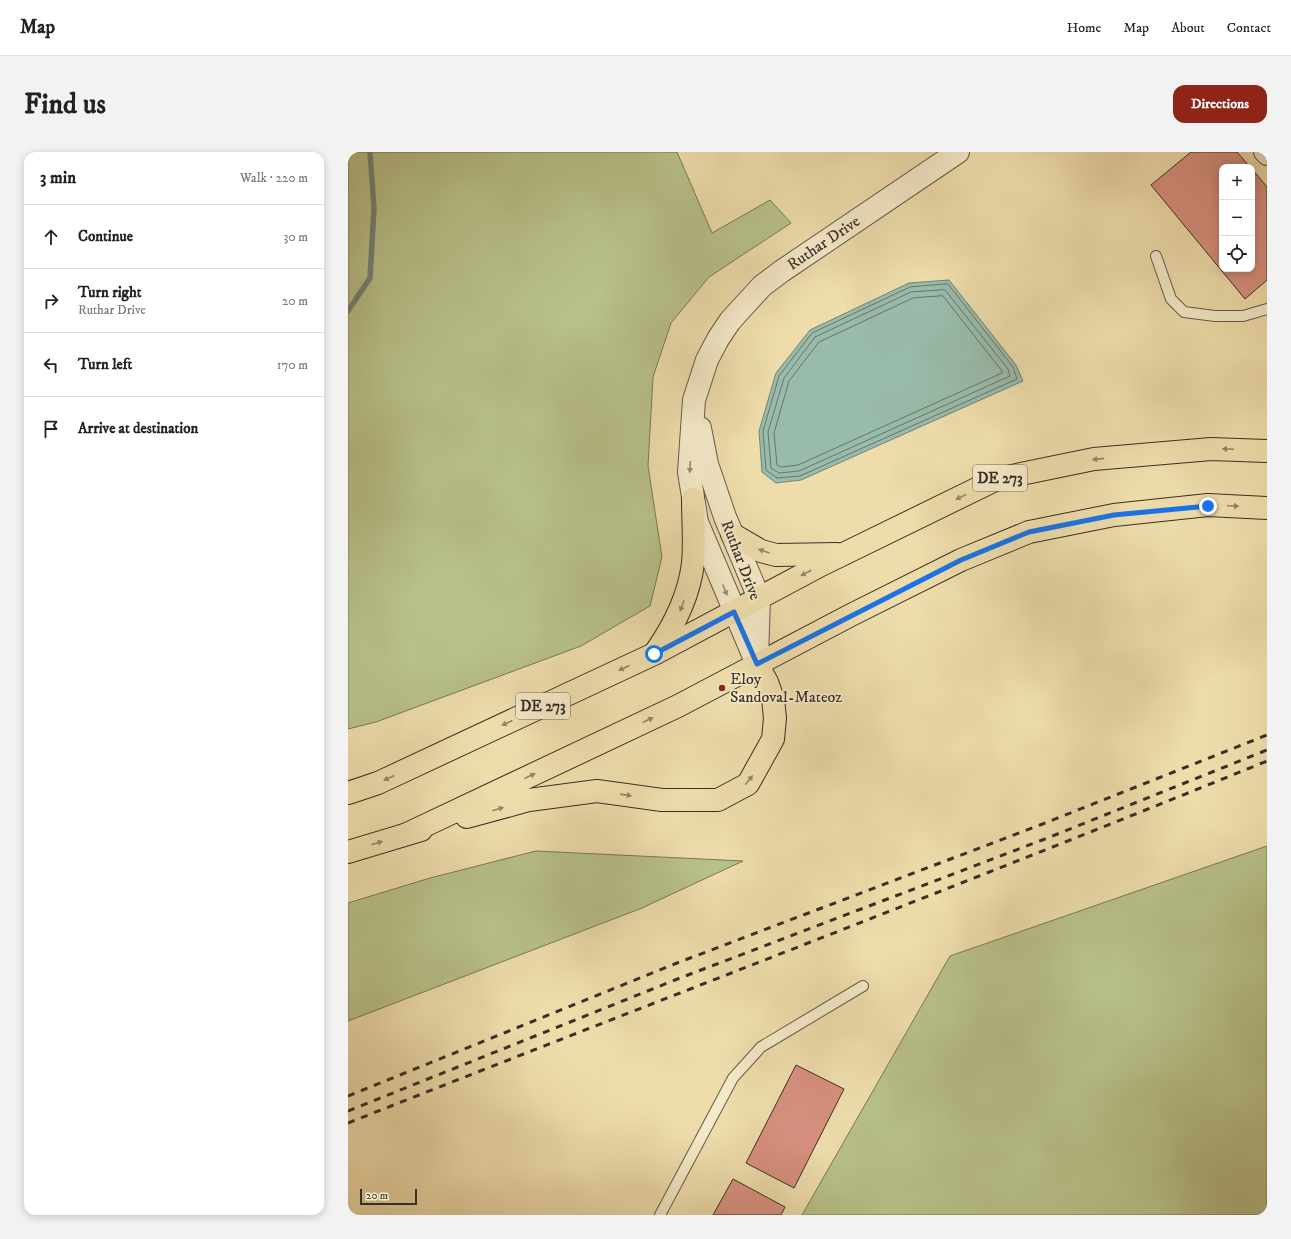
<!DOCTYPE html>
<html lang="en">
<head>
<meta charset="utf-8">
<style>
	:root { --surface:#fff; --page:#f2f2f2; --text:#222; --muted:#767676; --line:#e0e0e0; --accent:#8f2418 }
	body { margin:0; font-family:"IM FELL DW Pica",serif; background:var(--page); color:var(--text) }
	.controls { position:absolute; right:12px; top:12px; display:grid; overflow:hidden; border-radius:8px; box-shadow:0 2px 10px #0003 }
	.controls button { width:36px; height:36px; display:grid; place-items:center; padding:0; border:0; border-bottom:1px solid var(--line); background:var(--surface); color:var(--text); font:20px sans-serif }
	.scale { position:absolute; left:12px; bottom:10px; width:57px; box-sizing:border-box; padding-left:4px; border:2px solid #382f26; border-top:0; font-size:11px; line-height:14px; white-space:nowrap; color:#382f26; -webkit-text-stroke:3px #f4e9c8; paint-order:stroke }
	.stop { position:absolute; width:12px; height:12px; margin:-9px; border:3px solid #1a73e8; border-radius:50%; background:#fff }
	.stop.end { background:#1a73e8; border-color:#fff; box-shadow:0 1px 4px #0008 }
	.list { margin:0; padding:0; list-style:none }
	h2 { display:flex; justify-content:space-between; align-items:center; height:52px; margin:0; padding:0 16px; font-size:17px }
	h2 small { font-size:13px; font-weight:400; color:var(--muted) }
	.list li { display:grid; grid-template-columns:26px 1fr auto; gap:12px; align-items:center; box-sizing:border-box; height:64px; padding:0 16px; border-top:1px solid var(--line) }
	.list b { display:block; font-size:15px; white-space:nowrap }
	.list p { margin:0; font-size:13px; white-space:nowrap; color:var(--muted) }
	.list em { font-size:13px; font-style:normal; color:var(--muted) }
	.icon { flex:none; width:22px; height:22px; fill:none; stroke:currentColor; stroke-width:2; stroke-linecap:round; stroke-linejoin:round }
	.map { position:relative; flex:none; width:919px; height:1063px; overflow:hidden; border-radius:12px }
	header { display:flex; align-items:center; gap:24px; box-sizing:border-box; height:56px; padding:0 20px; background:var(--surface); border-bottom:1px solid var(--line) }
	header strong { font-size:19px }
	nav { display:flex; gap:22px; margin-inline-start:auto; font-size:14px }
	.intro { display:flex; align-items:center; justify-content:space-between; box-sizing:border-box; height:96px; padding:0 24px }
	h1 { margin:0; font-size:28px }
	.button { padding:10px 18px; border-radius:12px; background:var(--accent); color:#fff; font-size:14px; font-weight:700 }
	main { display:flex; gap:24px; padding:0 24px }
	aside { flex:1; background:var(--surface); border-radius:12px; box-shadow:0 2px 10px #0003 }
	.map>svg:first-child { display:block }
	.green { fill:#b8c189; stroke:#787858 }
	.water { fill:#99bbab; stroke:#728376 }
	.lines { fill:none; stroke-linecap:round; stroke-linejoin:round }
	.shore { stroke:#687568; stroke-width:1 }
	.stream { stroke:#728376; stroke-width:5.5 }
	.building { fill:#d79080; stroke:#382f26 }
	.service-casing { stroke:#665a47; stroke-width:12 }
	.minor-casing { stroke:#665a47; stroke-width:22 }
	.tertiary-casing { stroke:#665a47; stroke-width:24 }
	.primary-casing { stroke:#382f26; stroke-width:24 }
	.service { stroke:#f4e9c8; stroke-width:10 }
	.minor { stroke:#f4e9c8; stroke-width:20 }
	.tertiary { stroke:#f4e9c8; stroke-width:22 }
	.primary { stroke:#eeddab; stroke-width:22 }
	.rail { stroke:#382f26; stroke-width:3; stroke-dasharray:7 7; stroke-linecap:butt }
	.oneway { fill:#938668 }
	.oneway2 { fill:#968c77 }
	.route { stroke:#1a73e8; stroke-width:5 }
	.poi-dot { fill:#8f2418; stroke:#f4e9c8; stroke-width:1.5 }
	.labels { text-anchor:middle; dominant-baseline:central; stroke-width:3.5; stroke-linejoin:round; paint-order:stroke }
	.shield { fill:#f4e9c8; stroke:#706757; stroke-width:1 }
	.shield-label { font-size:15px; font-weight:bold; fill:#382f26 }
	.street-label { font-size:16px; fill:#382f26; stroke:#f4e9c8 }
	.poi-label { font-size:16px; fill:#382f26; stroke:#f4e9c8; text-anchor:start }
</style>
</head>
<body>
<header>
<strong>Map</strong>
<nav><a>Home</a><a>Map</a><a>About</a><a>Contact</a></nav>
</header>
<div class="intro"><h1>Find us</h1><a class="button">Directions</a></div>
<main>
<aside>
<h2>3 min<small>Walk · 220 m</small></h2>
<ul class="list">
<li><svg class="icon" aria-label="ahead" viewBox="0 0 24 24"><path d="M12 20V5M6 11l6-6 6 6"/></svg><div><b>Continue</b></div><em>30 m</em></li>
<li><svg class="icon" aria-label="right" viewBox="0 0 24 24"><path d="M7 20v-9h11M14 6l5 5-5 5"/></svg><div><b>Turn right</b><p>Ruthar Drive</p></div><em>20 m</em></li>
<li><svg class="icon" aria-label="left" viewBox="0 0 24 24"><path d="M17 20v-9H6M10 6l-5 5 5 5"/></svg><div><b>Turn left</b></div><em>170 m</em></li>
<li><svg class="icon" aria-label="arrive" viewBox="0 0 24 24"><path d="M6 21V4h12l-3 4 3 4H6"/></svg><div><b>Arrive at destination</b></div></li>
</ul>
</aside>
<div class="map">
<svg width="919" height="1063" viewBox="0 0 919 1063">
	<rect width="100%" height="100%" fill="#eeddab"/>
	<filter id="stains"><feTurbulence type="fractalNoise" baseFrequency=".005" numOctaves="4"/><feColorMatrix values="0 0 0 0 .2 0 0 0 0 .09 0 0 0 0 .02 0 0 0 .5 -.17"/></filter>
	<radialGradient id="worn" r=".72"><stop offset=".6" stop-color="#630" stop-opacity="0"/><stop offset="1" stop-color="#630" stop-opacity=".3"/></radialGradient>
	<!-- green -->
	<g class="green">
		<polygon points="0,0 329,0 364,81 422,48 443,71 361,125 323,171 305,225 300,314 314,405 302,454 233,494 28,570 0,577"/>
		<polygon points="919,694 919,1063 454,1063 602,804"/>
		<polygon points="188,699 395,709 294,756 0,869 0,751 82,726"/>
	</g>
	<!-- water -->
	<polygon class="water" points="601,128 668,213 675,229 453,328 428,331 414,320 411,279 428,221 462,178 561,131"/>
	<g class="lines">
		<!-- shore -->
		<g class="shore">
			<polygon points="600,132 665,215 669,227 452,324 429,326 418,318 415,279 431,224 464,181 562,135"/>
			<polygon points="597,138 660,217 662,224 451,319 431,321 423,316 420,280 436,226 467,185 563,140"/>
			<polygon points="595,144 654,219 654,221 450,313 433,315 429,313 426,281 441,229 471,190 565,146"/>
		</g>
		<!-- stream -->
		<polyline class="stream" points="0,159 22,126 26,56 22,0"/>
	</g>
	<!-- building -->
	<g class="building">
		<polygon points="843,0 889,0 902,15 874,15 874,117 904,117 904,17 919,35 919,128 897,147 803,33"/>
		<polygon points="448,913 496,937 446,1036 398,1011"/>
		<polygon points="385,1027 437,1055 433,1063 365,1063"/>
	</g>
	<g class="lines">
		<!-- service casing -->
		<g class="service-casing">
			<g id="service">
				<polyline points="808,104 823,147 836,160 867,164 895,164 919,157"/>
				<polyline points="312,1063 385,926 413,895 515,834"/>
			</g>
		</g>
		<!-- minor casing -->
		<g class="minor-casing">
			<polyline id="minor" points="916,0 919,3"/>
		</g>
		<!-- tertiary casing -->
		<g class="tertiary-casing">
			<g id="tertiary">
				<polyline points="352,276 359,312 377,365 411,446 409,507"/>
				<path id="s1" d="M409,512L349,370L341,320L346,248L359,208L370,187L382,169L414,134L434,119L610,0"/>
			</g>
		</g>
		<!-- primary casing -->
		<g class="primary-casing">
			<g id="primary">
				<polyline points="384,382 413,399 428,403 489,402"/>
				<path d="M307,501C326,474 341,445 345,411C347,390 345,368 345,347"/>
				<polyline points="0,641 30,631 306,502 473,413 649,327 746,307 863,297 919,299"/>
				<polyline points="119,665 181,648 249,639 314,648 370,648 400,632 425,587 427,566 425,547 419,530 409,512"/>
				<polyline points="59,682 330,554 503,463 613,408 681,380 766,363 860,353 919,356"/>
				<polyline points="0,700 73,678"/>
			</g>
		</g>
		<!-- service -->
		<use href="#service" class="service"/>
		<!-- minor -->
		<use href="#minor" class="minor"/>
		<!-- tertiary -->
		<use href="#tertiary" class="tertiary"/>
		<!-- primary -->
		<use href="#primary" class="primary"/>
		<!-- rail -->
		<g class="rail">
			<polyline points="0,944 329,811 692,673 919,583"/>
			<polyline points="0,959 332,826 697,687 919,598"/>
			<path d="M0,971C306,850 614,733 919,609"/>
		</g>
	</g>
	<!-- one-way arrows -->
	<defs><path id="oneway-solid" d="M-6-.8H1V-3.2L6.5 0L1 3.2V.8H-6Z"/></defs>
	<g class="oneway">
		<use href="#oneway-solid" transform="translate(880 297) rotate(-178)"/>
		<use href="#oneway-solid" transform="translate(750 307) rotate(174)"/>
		<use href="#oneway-solid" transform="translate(613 345) rotate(154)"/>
		<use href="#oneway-solid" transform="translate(885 354) rotate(2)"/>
		<use href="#oneway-solid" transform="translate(416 399) rotate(-161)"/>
		<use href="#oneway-solid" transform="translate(458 421) rotate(152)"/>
		<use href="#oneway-solid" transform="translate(334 454) rotate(110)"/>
		<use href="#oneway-solid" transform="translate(276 516) rotate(155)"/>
		<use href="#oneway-solid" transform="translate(300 568) rotate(-25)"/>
		<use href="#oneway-solid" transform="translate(159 571) rotate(155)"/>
		<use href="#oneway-solid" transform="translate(182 624) rotate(-25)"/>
		<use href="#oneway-solid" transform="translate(41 626) rotate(155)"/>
		<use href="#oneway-solid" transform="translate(401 628) rotate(-52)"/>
		<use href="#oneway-solid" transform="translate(278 643) rotate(8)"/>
		<use href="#oneway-solid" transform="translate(150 657) rotate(-16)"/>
		<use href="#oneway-solid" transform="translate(29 691) rotate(-17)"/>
	</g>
	<g class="oneway2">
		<use href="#oneway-solid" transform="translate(342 315) rotate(93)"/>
		<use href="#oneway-solid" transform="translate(377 438) rotate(68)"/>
	</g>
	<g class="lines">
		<!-- route -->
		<polyline class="route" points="306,502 386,460 409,512 613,408 681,380 766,363 860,354"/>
	</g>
	<!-- markers -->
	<circle class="poi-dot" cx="374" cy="536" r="4"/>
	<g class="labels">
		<!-- shield labels -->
		<g class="shield">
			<rect x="625" y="313" width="54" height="26" rx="3"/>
			<rect x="168" y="541" width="54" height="26" rx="3"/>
		</g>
		<g class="shield-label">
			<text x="652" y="326">DE 273</text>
			<text x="195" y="554">DE 273</text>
		</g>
		<!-- street labels -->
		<g class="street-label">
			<text stroke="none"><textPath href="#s1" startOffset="487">Ruthar Drive</textPath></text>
			<text transform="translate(393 408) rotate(69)">Ruthar Drive</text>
		</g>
		<!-- poi labels -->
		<g class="poi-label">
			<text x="382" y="527">Eloy<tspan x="382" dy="18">Sandoval-Mateoz</tspan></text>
		</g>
	</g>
	<rect width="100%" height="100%" filter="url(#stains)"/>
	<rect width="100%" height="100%" fill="url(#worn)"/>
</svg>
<div class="controls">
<button>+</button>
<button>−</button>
<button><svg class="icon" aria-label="locate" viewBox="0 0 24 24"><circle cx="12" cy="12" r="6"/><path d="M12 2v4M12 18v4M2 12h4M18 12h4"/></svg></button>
</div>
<div class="scale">20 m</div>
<div class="stop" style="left:306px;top:502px"></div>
<div class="stop end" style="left:860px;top:354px"></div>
</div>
</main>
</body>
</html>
